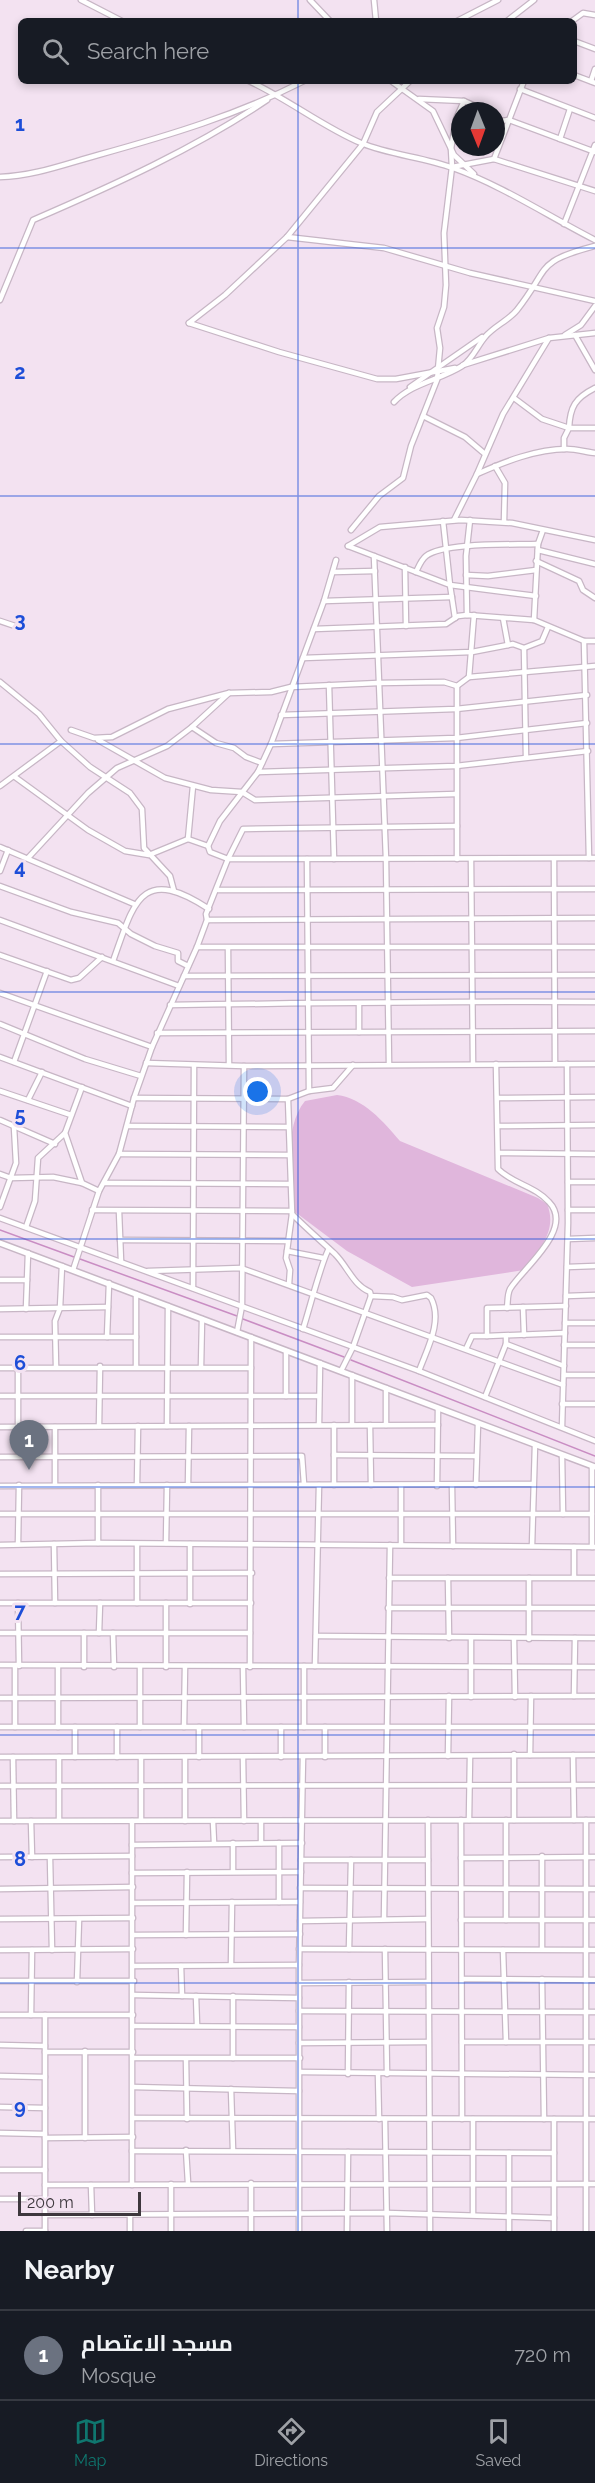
<!DOCTYPE html>
<html lang="en">
<head>
<meta charset="utf-8">
<style>
	:root { --surface:#171b24; --page:#20242c; --text:#f1f3f6; --muted:#9ea1a6; --line:#363941; --accent:#0f766e }
	body { margin:0; font-family:Raleway,Cairo,sans-serif; background:var(--page); color:var(--text) }
	.compass { position:absolute; left:451px; top:102px; width:54px; height:54px; border-radius:50%; background:var(--surface); box-shadow:0 3px 9px #0003; rotate:179deg }
	.scale { position:absolute; left:18px; bottom:15px; width:123px; box-sizing:border-box; padding-left:6px; border:3px solid #3d373d; border-top:0; font-size:16px; line-height:21px; white-space:nowrap; color:#3d373d; -webkit-text-stroke:4px #f3e2f1; paint-order:stroke }
	.you { position:absolute; left:258px; top:1092px; width:21px; height:21px; margin:-15px; border:4px solid #fff; border-radius:50%; background:#1a73e8; box-shadow:0 0 0 9px #1a73e833 }
	.badge { display:grid; place-items:center; width:39px; height:39px; border-radius:50%; background:var(--accent); color:#fff; font-size:20px; font-weight:700 }
	.pin { position:absolute; translate:-50% -50px; filter:drop-shadow(0 2px 3px #0008) }
	.pin::after { content:''; position:absolute; top:32px; width:21px; height:18px; background:inherit; clip-path:polygon(0 0,100% 0,50% 100%) }
	.list { margin:0; padding:0; list-style:none }
	h2 { display:flex; justify-content:space-between; align-items:center; height:78px; margin:0; padding:0 24px; font-size:26px }
	h2 small { font-size:20px; font-weight:400; color:var(--muted) }
	.list li { display:grid; grid-template-columns:39px 1fr auto; gap:18px; align-items:center; box-sizing:border-box; height:90px; padding:0 24px; border-top:2px solid var(--line) }
	.list b { display:block; font-size:22px; white-space:nowrap }
	.list p { margin:0; font-size:20px; white-space:nowrap; color:var(--muted) }
	.list em { font-size:20px; font-style:normal; color:var(--muted) }
	.icon { flex:none; width:33px; height:33px; fill:none; stroke:currentColor; stroke-width:2; stroke-linecap:round; stroke-linejoin:round }
	.map { position:relative; flex:none; width:595px; height:2231px; overflow:hidden }
	.search { position:absolute; background:var(--surface); box-shadow:0 3px 9px #0003; left:18px; right:18px; top:18px; height:66px; display:flex; align-items:center; gap:15px; box-sizing:border-box; padding:0 21px; border-radius:9px; color:var(--muted); font-size:22px }
	.sheet { height:168px; background:var(--surface) }
	nav { display:flex; justify-content:space-around; align-items:center; box-sizing:border-box; height:84px; border-top:2px solid var(--line); background:var(--surface); font-size:16px; color:var(--muted) }
	nav a { display:grid; justify-items:center; gap:3px }
	nav .on { color:var(--accent) }
	.map>svg:first-child { display:block }
	.green { fill:#e0b6dc }
	.lines { fill:none; stroke-linecap:round; stroke-linejoin:round }
	.stream { stroke:#c98dc3; stroke-width:1.5 }
	.minor-casing { stroke:#c7b6c5; stroke-width:7 }
	.major-casing { stroke:#c7b6c5; stroke-width:8 }
	.minor { stroke:#fff; stroke-width:4.5 }
	.major { stroke:#fff; stroke-width:5 }
	.grid { fill:none; stroke:#1d4ed8; stroke-width:1.5; stroke-opacity:0.55 }
	.grid-label { font-size:20px; text-anchor:middle; font-weight:bold; fill:#1d4ed8; stroke:#f3e2f1; stroke-width:6; stroke-linejoin:round; paint-order:stroke }
</style>
</head>
<body>
<div class="map">
<svg width="595" height="2231" viewBox="0 0 595 2231">
	<rect width="100%" height="100%" fill="#f3e2f1"/>
	<!-- green -->
	<path class="green" d="M337,1095C363,1098 384,1122 400,1141L538,1198L547,1204C558,1230 539,1251 524,1270L412,1287L347,1251L295,1212C293,1178 282,1129 305,1101Z"/>
	<g class="lines">
		<!-- stream -->
		<g class="stream">
			<polyline points="0,1230 74,1257"/>
			<polyline points="80,1259 237,1316"/>
			<polyline points="243,1319 344,1357"/>
			<polyline points="351,1360 595,1456"/>
		</g>
		<!-- minor casing -->
		<g class="minor-casing">
			<g id="minor">
				<polyline points="81,0 122,21"/>
				<polyline points="310,0 330,21"/>
				<polyline points="374,0 376,21"/>
				<polyline points="457,21 498,0"/>
				<polyline points="507,21 534,0"/>
				<polyline points="572,21 583,13 595,15"/>
				<polyline points="574,41 595,49"/>
				<polyline points="574,75 595,83"/>
				<path d="M249,81C288,99 323,127 361,143C390,155 423,157 453,168C503,186 548,216 595,240"/>
				<polyline points="391,81 433,111 454,155 474,174"/>
				<polyline points="591,81 595,69"/>
				<polyline points="520,89 595,118"/>
				<polyline points="419,99 464,101 486,111"/>
				<polyline points="496,117 501,121 509,120 595,152"/>
				<polyline points="560,139 570,109"/>
				<polyline points="494,159 524,81"/>
				<polyline points="452,167 494,159 595,191"/>
				<path d="M0,177C34,176 65,164 98,155C170,135 237,115 304,81"/>
				<polyline points="564,224 595,145"/>
				<polyline points="287,237 384,248 470,273 595,301"/>
				<path d="M0,300L33,220C114,185 194,149 267,100"/>
				<polyline points="189,323 225,295 287,237 363,144 377,112 410,81"/>
				<polyline points="189,323 279,352 377,379 396,379 455,368"/>
				<polyline points="565,335 581,325 595,306"/>
				<polyline points="575,335 595,370"/>
				<polyline points="463,365 549,338 595,333"/>
				<polyline points="410,387 482,337"/>
				<path d="M514,398L542,419L569,428C570,407 575,398 595,388"/>
				<path d="M394,402C412,383 440,380 462,366C472,360 478,345 485,337C494,326 508,321 517,310C551,267 534,262 595,246"/>
				<polyline points="423,416 465,437 485,454"/>
				<polyline points="564,449 564,438 569,428 595,428"/>
				<polyline points="495,466 505,483 504,522"/>
				<polyline points="477,474 503,414 549,338"/>
				<path d="M454,520L477,474C504,462 536,449 567,449C576,449 586,452 595,453"/>
				<polyline points="443,521 450,585 536,596"/>
				<polyline points="351,530 379,496 403,478 411,446 437,380 440,348 437,328 444,307 446,285 444,233 452,167 451,149 456,119 464,101"/>
				<polyline points="348,546 380,527 461,520 512,523 595,540"/>
				<polyline points="348,546 450,585 455,618"/>
				<polyline points="538,550 595,564"/>
				<polyline points="374,556 386,859 389,1064"/>
				<polyline points="536,561 579,581 583,590 595,598"/>
				<polyline points="405,567 406,626"/>
				<polyline points="333,572 375,571"/>
				<path d="M416,572C419,566 421,560 426,556C444,542 514,545 538,544"/>
				<polyline points="466,575 488,576 536,570"/>
				<polyline points="324,601 452,597"/>
				<polyline points="467,615 466,556 470,520"/>
				<polyline points="503,618 508,645"/>
				<polyline points="534,620 538,544 543,530"/>
				<polyline points="0,621 18,627"/>
				<polyline points="314,629 446,624 458,616 467,615 534,620 584,641 595,641"/>
				<polyline points="584,641 589,858"/>
				<polyline points="524,648 526,757"/>
				<polyline points="303,658 472,652 513,644 524,648 542,641 548,627"/>
				<polyline points="469,677 474,615"/>
				<polyline points="0,682 39,714 61,741 90,767 130,793 142,809 144,848 170,876 174,891"/>
				<polyline points="329,685 334,859"/>
				<polyline points="281,715 456,709 587,695"/>
				<polyline points="192,727 216,743 234,748 246,757 262,763"/>
				<polyline points="71,730 94,738 112,737 168,709 229,693 271,692 291,687 378,683 444,682 457,686 469,677 595,666"/>
				<polyline points="98,740 165,778 211,790 242,792 255,800 456,794"/>
				<polyline points="271,744 456,738 587,723"/>
				<polyline points="258,772 456,766 588,751"/>
				<polyline points="15,777 88,830 125,851 149,855 188,839 208,846 210,852 228,859 243,829 457,826"/>
				<polyline points="0,786 61,741"/>
				<polyline points="188,839 193,786"/>
				<polyline points="208,846 220,821 258,772 271,744 324,601 336,560"/>
				<polyline points="0,847 134,904"/>
				<polyline points="28,858 88,793 117,768 167,746 192,727 229,693"/>
				<polyline points="307,859 309,1091"/>
				<polyline points="457,859 457,686"/>
				<polyline points="471,859 473,1064"/>
				<polyline points="554,859 555,1064"/>
				<polyline points="0,871 8,850"/>
				<polyline points="0,886 71,912 118,923 131,934 155,946 178,953 178,961 188,966"/>
				<polyline points="218,890 595,889"/>
				<polyline points="0,920 179,986"/>
				<polyline points="207,920 595,918"/>
				<polyline points="197,947 595,947"/>
				<polyline points="228,948 229,1065"/>
				<polyline points="0,955 71,980 79,978 102,957"/>
				<path d="M113,961C134,903 140,864 209,909"/>
				<polyline points="184,976 595,975"/>
				<polyline points="0,993 152,1047"/>
				<polyline points="359,1004 359,1032"/>
				<path d="M170,1005C311,1003 454,1001 595,1002"/>
				<polyline points="0,1024 85,1059 141,1076"/>
				<polyline points="157,1033 595,1031"/>
				<polyline points="0,1057 132,1106"/>
				<polyline points="14,1062 47,971"/>
				<polyline points="146,1063 244,1066 595,1064"/>
				<path d="M496,1064L498,1169C513,1184 535,1186 549,1202C575,1229 522,1269 510,1289C507,1295 508,1302 507,1308"/>
				<polyline points="82,1087 65,1133 82,1183 99,1191"/>
				<polyline points="0,1091 71,1115"/>
				<polyline points="134,1098 288,1099 309,1091 333,1088 353,1065"/>
				<polyline points="498,1098 595,1097"/>
				<polyline points="288,1099 292,1214 286,1258 290,1270 289,1284"/>
				<polyline points="28,1100 42,1072"/>
				<polyline points="0,1120 55,1144"/>
				<polyline points="127,1126 288,1127"/>
				<polyline points="499,1126 595,1125"/>
				<polyline points="499,1153 595,1154"/>
				<polyline points="119,1154 289,1155"/>
				<polyline points="0,1174 11,1178 53,1177 82,1183"/>
				<polyline points="568,1182 595,1182"/>
				<polyline points="105,1183 289,1184"/>
				<polyline points="0,1207 16,1163 14,1127"/>
				<polyline points="92,1210 292,1211"/>
				<polyline points="568,1210 595,1210"/>
				<polyline points="119,1211 121,1261"/>
				<path d="M292,1214C306,1228 321,1241 335,1254C348,1267 353,1285 370,1292L371,1296L393,1297L402,1300L427,1295L431,1298C443,1321 427,1349 419,1371"/>
				<polyline points="0,1218 419,1371 595,1441"/>
				<polyline points="26,1227 35,1201 38,1158 65,1133"/>
				<polyline points="568,1239 595,1238"/>
				<polyline points="120,1240 287,1241"/>
				<polyline points="287,1251 323,1258"/>
				<polyline points="567,1267 595,1266"/>
				<polyline points="73,1270 99,1191 119,1154 134,1098 152,1047 197,947 207,920 206,914 228,859 595,858"/>
				<polyline points="148,1271 241,1268 563,1385"/>
				<polyline points="0,1280 27,1280"/>
				<polyline points="193,1288 194,1065"/>
				<polyline points="566,1296 595,1295"/>
				<polyline points="523,1307 524,1335"/>
				<polyline points="0,1309 108,1307"/>
				<polyline points="26,1309 28,1253"/>
				<polyline points="565,1323 595,1323"/>
				<path d="M303,1329C308,1314 323,1256 329,1249"/>
				<polyline points="237,1332 242,1306 244,1066"/>
				<polyline points="487,1336 487,1308 566,1306"/>
				<polyline points="0,1337 136,1337"/>
				<polyline points="107,1337 109,1283"/>
				<polyline points="506,1344 564,1366"/>
				<polyline points="564,1345 595,1345"/>
				<polyline points="466,1349 472,1336 487,1336 565,1333"/>
				<polyline points="56,1366 55,1321 60,1308 62,1266"/>
				<polyline points="136,1367 136,1294"/>
				<polyline points="201,1367 202,1319"/>
				<polyline points="0,1368 251,1368"/>
				<polyline points="18,1368 18,1427"/>
				<polyline points="341,1371 353,1347 371,1296"/>
				<polyline points="564,1375 595,1375"/>
				<polyline points="386,1388 386,1425"/>
				<polyline points="0,1396 319,1396"/>
				<polyline points="286,1396 286,1351"/>
				<polyline points="485,1397 506,1344 506,1336"/>
				<polyline points="562,1404 595,1404"/>
				<polyline points="319,1425 320,1363"/>
				<polyline points="334,1425 334,1485"/>
				<polyline points="352,1425 352,1375"/>
				<polyline points="370,1425 371,1485"/>
				<polyline points="99,1426 100,1366"/>
				<polyline points="167,1426 168,1306"/>
				<polyline points="0,1427 438,1425"/>
				<polyline points="562,1427 568,1223 567,1064"/>
				<polyline points="334,1455 476,1456"/>
				<polyline points="562,1455 563,1514"/>
				<polyline points="0,1457 302,1456 304,1484"/>
				<polyline points="55,1485 55,1427"/>
				<polyline points="98,1485 98,1543"/>
				<polyline points="137,1485 138,1426"/>
				<polyline points="188,1485 189,1426"/>
				<polyline points="401,1485 401,1545"/>
				<polyline points="476,1485 478,1423"/>
				<polyline points="0,1486 533,1484"/>
				<polyline points="437,1486 438,1408"/>
				<polyline points="452,1486 453,1546"/>
				<polyline points="0,1514 592,1514"/>
				<polyline points="166,1543 167,1485"/>
				<polyline points="18,1544 19,1485"/>
				<polyline points="54,1544 55,1603"/>
				<polyline points="0,1545 98,1543 595,1547"/>
				<polyline points="532,1546 535,1445"/>
				<polyline points="592,1547 592,1467"/>
				<polyline points="0,1574 252,1573"/>
				<polyline points="574,1577 574,1547"/>
				<polyline points="389,1578 595,1578"/>
				<polyline points="448,1578 449,1638"/>
				<polyline points="0,1603 251,1603"/>
				<polyline points="18,1603 19,1666"/>
				<polyline points="137,1603 137,1544"/>
				<polyline points="190,1604 190,1544"/>
				<polyline points="388,1608 595,1608"/>
				<polyline points="0,1633 250,1633"/>
				<polyline points="99,1633 100,1603"/>
				<polyline points="113,1633 114,1667"/>
				<polyline points="316,1636 595,1638"/>
				<polyline points="471,1638 471,1697"/>
				<polyline points="514,1639 515,1697"/>
				<polyline points="529,1639 529,1578"/>
				<polyline points="0,1665 595,1667"/>
				<polyline points="304,1666 304,1727"/>
				<polyline points="315,1666 319,1485"/>
				<polyline points="84,1667 84,1633"/>
				<polyline points="166,1667 166,1603"/>
				<polyline points="243,1667 244,1727"/>
				<polyline points="250,1667 251,1337"/>
				<polyline points="574,1696 575,1638"/>
				<polyline points="0,1698 595,1696"/>
				<polyline points="0,1727 595,1727"/>
				<polyline points="15,1727 15,1666"/>
				<polyline points="58,1727 58,1666"/>
				<polyline points="75,1727 75,1757"/>
				<polyline points="117,1727 117,1757"/>
				<polyline points="140,1727 140,1667"/>
				<polyline points="184,1727 185,1666"/>
				<polyline points="281,1727 281,1757"/>
				<polyline points="514,1754 514,1820"/>
				<polyline points="530,1755 531,1696"/>
				<polyline points="573,1755 574,1820"/>
				<polyline points="448,1756 449,1696"/>
				<polyline points="0,1757 595,1755"/>
				<polyline points="13,1757 14,1821"/>
				<polyline points="141,1757 141,1820"/>
				<polyline points="199,1757 199,1727"/>
				<polyline points="243,1757 244,1821"/>
				<polyline points="325,1757 325,1727"/>
				<polyline points="0,1786 595,1785"/>
				<polyline points="59,1820 59,1757"/>
				<polyline points="428,1820 430,2231"/>
				<polyline points="461,1820 462,2119"/>
				<polyline points="469,1820 470,1756"/>
				<polyline points="586,1820 586,2231"/>
				<polyline points="0,1821 595,1820"/>
				<polyline points="31,1821 32,1857"/>
				<polyline points="132,1821 132,2185"/>
				<polyline points="185,1821 185,1757"/>
				<polyline points="213,1821 214,1843"/>
				<polyline points="261,1843 261,1821"/>
				<polyline points="279,1843 279,1902"/>
				<polyline points="132,1845 302,1843"/>
				<polyline points="542,1856 542,1949"/>
				<polyline points="0,1857 132,1856"/>
				<polyline points="50,1858 52,1950"/>
				<polyline points="461,1858 595,1857"/>
				<polyline points="301,1860 428,1860"/>
				<polyline points="233,1871 233,1843"/>
				<polyline points="132,1873 301,1872"/>
				<polyline points="300,1888 595,1889"/>
				<polyline points="0,1889 133,1887"/>
				<polyline points="133,1903 300,1902"/>
				<polyline points="0,1919 133,1918"/>
				<polyline points="384,1919 390,1545"/>
				<polyline points="461,1920 595,1920"/>
				<polyline points="506,1920 506,1820"/>
				<polyline points="300,1921 428,1919"/>
				<polyline points="133,1935 300,1934"/>
				<polyline points="186,1935 187,1872"/>
				<polyline points="299,1949 595,1950"/>
				<polyline points="349,1949 351,1860"/>
				<polyline points="385,1949 387,2074"/>
				<polyline points="0,1950 133,1949"/>
				<polyline points="503,1950 506,2042"/>
				<polyline points="231,1965 232,1902"/>
				<polyline points="134,1966 299,1965"/>
				<polyline points="181,1966 182,1996"/>
				<polyline points="462,1979 595,1980"/>
				<polyline points="542,1979 544,2119"/>
				<polyline points="0,1981 134,1981"/>
				<polyline points="77,1982 79,1919"/>
				<polyline points="299,1983 428,1982"/>
				<polyline points="134,1995 299,1998"/>
				<polyline points="196,1996 197,2025"/>
				<polyline points="299,2011 595,2012"/>
				<polyline points="0,2015 133,2015"/>
				<polyline points="31,2015 32,1950"/>
				<polyline points="133,2026 299,2027"/>
				<polyline points="462,2042 595,2042"/>
				<polyline points="299,2043 428,2042"/>
				<polyline points="0,2045 45,2046"/>
				<polyline points="85,2051 85,2138"/>
				<polyline points="45,2052 133,2052"/>
				<polyline points="133,2058 300,2058"/>
				<polyline points="233,2058 233,1996"/>
				<polyline points="186,2059 187,2119"/>
				<polyline points="300,2072 595,2075"/>
				<polyline points="348,2074 349,1982"/>
				<polyline points="378,2074 379,2119"/>
				<polyline points="0,2076 45,2077"/>
				<polyline points="133,2087 299,2091"/>
				<polyline points="231,2089 233,2150"/>
				<polyline points="0,2107 45,2108"/>
				<polyline points="133,2118 595,2119"/>
				<polyline points="385,2119 387,2231"/>
				<polyline points="554,2119 554,2231"/>
				<polyline points="0,2133 45,2134"/>
				<polyline points="45,2138 133,2137"/>
				<polyline points="186,2150 188,2183"/>
				<polyline points="132,2151 554,2153"/>
				<polyline points="0,2170 45,2170"/>
				<polyline points="171,2184 171,2231"/>
				<polyline points="45,2185 595,2184"/>
				<polyline points="91,2185 92,2215"/>
				<polyline points="0,2199 45,2199"/>
				<polyline points="45,2215 387,2213 554,2218"/>
				<polyline points="130,2215 130,2231"/>
				<polyline points="473,2215 473,2119"/>
				<polyline points="26,2231 45,2231"/>
				<polyline points="45,2231 45,2015"/>
				<polyline points="251,2231 251,2183"/>
				<polyline points="299,2231 299,1965 303,1757"/>
				<polyline points="347,2231 348,2152"/>
				<polyline points="509,2231 509,2153"/>
			</g>
		</g>
		<!-- major casing -->
		<g class="major-casing">
			<polyline id="major" points="0,1243 595,1467"/>
		</g>
		<!-- minor -->
		<use href="#minor" class="minor"/>
		<!-- major -->
		<use href="#major" class="major"/>
	</g>
	<!-- grid -->
	<path class="grid" d="M298,0V21M298,81V2231M0,248H595M0,496H595M0,744H595M0,992H595M0,1239H595M0,1487H595M0,1735H595M0,1983H595"/>
	<g class="grid-label">
		<text x="20" y="131">1</text>
		<text x="20" y="379">2</text>
		<text x="20" y="627">3</text>
		<text x="20" y="874">4</text>
		<text x="20" y="1122">5</text>
		<text x="20" y="1370">6</text>
		<text x="20" y="1618">7</text>
		<text x="20" y="1866">8</text>
		<text x="20" y="2114">9</text>
	</g>
</svg>
<svg class="compass" viewBox="-18 -18 36 36"><path d="M0-13l5 13h-10z" fill="#e53935"/><path d="M0 13l5-13h-10z" fill="#9ea1a6"/></svg>
<div class="scale">200 m</div>
<div class="you"></div>
<div class="pin badge" style="left:29px;top:1470px;background:#6b7280">1</div>
<div class="search"><svg class="icon" aria-label="search" viewBox="0 0 24 24"><circle cx="10" cy="10" r="6"/><path d="M15 15l6 6"/></svg>Search here</div>
</div>
<section class="sheet">
<h2>Nearby<small></small></h2>
<ul class="list">
<li><span class="badge" style="background:#6b7280">1</span><div><b>مسجد الاعتصام</b><p>Mosque</p></div><em>720 m</em></li>
</ul>
</section>
<nav>
<a class="on"><svg class="icon" aria-label="map" viewBox="0 0 24 24"><path d="M3 6l6-2 6 2 6-2v14l-6 2-6-2-6 2zM9 4v14M15 6v14"/></svg>Map</a>
<a><svg class="icon" aria-label="directions" viewBox="0 0 24 24"><path d="M12 3l9 9-9 9-9-9zM9 14v-3h6M13 9l2 2-2 2"/></svg>Directions</a>
<a><svg class="icon" aria-label="saved" viewBox="0 0 24 24"><path d="M7 4h10v16l-5-4-5 4z"/></svg>Saved</a>
</nav>
</body>
</html>
